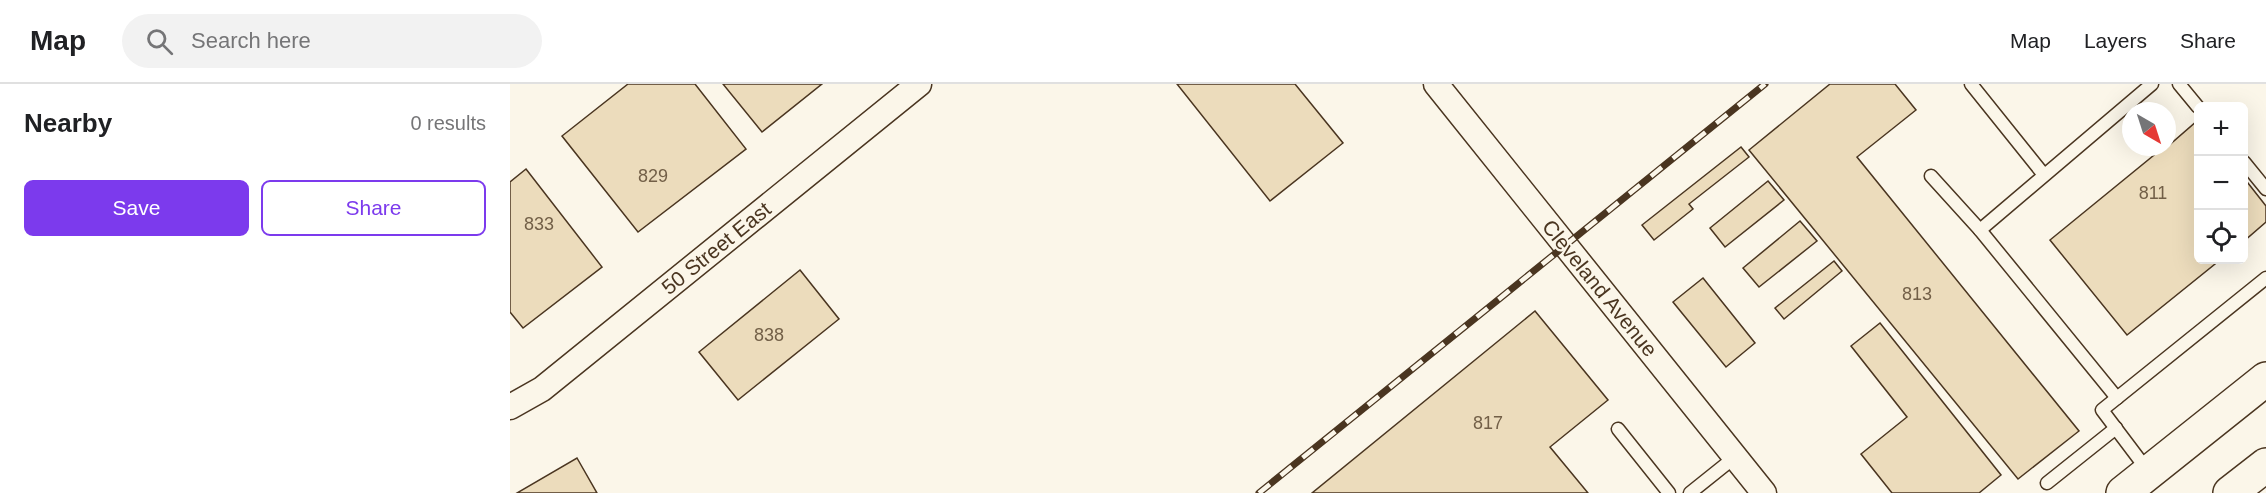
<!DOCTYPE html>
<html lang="en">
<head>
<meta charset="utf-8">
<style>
	:root { --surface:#fff; --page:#f2f2f2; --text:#202124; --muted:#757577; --line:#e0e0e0; --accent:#7c3aed }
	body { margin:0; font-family:Arial,sans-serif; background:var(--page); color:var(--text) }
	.controls { position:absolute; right:18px; top:18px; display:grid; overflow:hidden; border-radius:9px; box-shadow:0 6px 24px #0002 }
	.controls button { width:54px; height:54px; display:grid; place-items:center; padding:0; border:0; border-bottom:2px solid var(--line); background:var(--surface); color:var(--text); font:30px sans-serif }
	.compass { position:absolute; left:1612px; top:18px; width:54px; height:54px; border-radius:50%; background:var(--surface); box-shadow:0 6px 24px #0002; rotate:141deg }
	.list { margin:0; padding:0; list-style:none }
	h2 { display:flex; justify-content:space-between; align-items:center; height:78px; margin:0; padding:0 24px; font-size:26px }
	h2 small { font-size:20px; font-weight:400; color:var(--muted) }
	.actions { display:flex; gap:12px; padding:18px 24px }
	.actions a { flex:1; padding:14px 0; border:2px solid var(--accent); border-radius:9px; text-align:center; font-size:21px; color:var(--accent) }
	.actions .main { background:var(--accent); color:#fff }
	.icon { flex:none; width:33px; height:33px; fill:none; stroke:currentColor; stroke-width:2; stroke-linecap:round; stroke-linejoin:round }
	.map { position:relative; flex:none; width:1756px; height:409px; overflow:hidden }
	header { display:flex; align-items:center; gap:36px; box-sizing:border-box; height:84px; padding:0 30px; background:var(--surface); border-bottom:2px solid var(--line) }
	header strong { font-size:28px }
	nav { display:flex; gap:33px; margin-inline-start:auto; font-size:21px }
	.search { width:420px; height:54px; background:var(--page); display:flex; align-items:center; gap:15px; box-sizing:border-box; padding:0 21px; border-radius:33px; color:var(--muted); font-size:22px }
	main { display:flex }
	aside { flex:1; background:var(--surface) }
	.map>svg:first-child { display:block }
	.building { fill:#ecdcbc; stroke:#4a3520; stroke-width:1.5 }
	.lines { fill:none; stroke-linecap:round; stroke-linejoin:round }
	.service-casing { stroke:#4a3520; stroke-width:15 }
	.minor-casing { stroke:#4a3520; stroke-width:27 }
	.secondary-casing { stroke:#4a3520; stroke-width:36 }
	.service { stroke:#fbf6e9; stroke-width:12 }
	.minor { stroke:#fbf6e9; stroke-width:24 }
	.secondary { stroke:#fbf6e9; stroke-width:33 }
	.rail-casing { stroke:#4a3520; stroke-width:7 }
	.rail { stroke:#fbf6e9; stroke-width:4.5; stroke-dasharray:14; stroke-linecap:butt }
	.labels { text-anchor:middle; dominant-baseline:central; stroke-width:4.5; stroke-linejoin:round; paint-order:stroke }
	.number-label { font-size:18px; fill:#725f47 }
	.street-label { font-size:21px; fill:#4a3520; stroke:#fbf6e9 }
</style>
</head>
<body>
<header>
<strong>Map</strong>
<div class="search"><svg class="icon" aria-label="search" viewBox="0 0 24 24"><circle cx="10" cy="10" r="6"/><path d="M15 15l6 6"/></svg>Search here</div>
<nav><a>Map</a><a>Layers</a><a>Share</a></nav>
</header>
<main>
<aside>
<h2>Nearby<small>0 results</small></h2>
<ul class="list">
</ul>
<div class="actions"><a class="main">Save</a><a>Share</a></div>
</aside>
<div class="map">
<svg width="1756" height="409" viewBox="0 0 1756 409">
	<rect width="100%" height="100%" fill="#fbf6e9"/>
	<!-- building -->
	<g class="building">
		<polygon points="118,0 185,0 236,65 128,148 52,52"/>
		<polygon points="213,0 312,0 252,48"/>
		<polygon points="667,0 785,0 833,59 760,117"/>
		<polygon points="1320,0 1385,0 1406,26 1347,73 1569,347 1508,395 1239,66"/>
		<polygon points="1687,37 1688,176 1710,176 1617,251 1540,156 1654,63 1657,63"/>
		<polygon points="1231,63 1239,73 1179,120 1183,125 1144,156 1132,141"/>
		<polygon points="16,85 92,183 13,244 0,228 0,98"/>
		<polygon points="1734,94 1756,122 1756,138 1734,157"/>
		<polygon points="1258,97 1274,116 1215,163 1200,144"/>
		<polygon points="1290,137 1307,157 1249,203 1233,184"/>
		<polygon points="1324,177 1332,187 1274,235 1265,224"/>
		<polygon points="290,186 329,235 228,316 189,268"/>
		<polygon points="1193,194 1245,259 1216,283 1163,218"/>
		<polygon points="1025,227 1098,316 1040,363 1078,409 802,409"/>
		<polygon points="1370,239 1491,391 1469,409 1382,409 1351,370 1397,333 1341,262"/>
		<polygon points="67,374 87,409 7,409"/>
	</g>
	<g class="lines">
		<!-- service casing -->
		<g class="service-casing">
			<g id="service">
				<polyline points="1461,0 1534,91"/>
				<polyline points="1669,0 1688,23"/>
				<polyline points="1734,78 1756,105"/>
				<polyline points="1421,92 1470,146 1607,314"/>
				<polyline points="1470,146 1642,0"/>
				<polyline points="1108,345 1159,409"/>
				<polyline points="1638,387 1592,326 1756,194"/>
				<polyline points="1537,399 1606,344"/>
				<polyline points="1180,409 1225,373"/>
			</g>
		</g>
		<!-- minor casing -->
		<g class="minor-casing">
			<g id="minor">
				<polyline points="926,0 1254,409"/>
				<polyline points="0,323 32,305 409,0"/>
			</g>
		</g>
		<!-- secondary casing -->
		<g class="secondary-casing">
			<g id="secondary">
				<polyline points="1613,409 1756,295"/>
				<polyline points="1720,409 1756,381"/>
			</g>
		</g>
		<!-- service -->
		<use href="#service" class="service"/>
		<!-- minor -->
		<use href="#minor" class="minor"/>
		<!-- secondary -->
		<use href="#secondary" class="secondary"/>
		<!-- rail casing -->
		<g class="rail-casing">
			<polyline id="rail" points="749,409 1255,0"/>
		</g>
		<!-- rail -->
		<use href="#rail" class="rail"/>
	</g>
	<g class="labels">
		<!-- number labels -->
		<g class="number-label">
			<text x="143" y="92">829</text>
			<text x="1643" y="109">811</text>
			<text x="29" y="140">833</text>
			<text x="1407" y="210">813</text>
			<text x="259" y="251">838</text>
			<text x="978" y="339">817</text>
		</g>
		<!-- street labels -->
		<g class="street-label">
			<text transform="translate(206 164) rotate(-39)">50 Street East</text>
			<text transform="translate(1090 204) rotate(51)">Cleveland Avenue</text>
		</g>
	</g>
</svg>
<div class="controls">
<button>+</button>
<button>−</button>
<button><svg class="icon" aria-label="locate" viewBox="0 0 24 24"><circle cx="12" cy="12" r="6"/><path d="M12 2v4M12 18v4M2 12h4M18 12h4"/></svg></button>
</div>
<svg class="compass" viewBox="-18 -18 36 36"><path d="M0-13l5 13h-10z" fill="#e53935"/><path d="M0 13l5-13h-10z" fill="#757577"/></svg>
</div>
</main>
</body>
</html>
